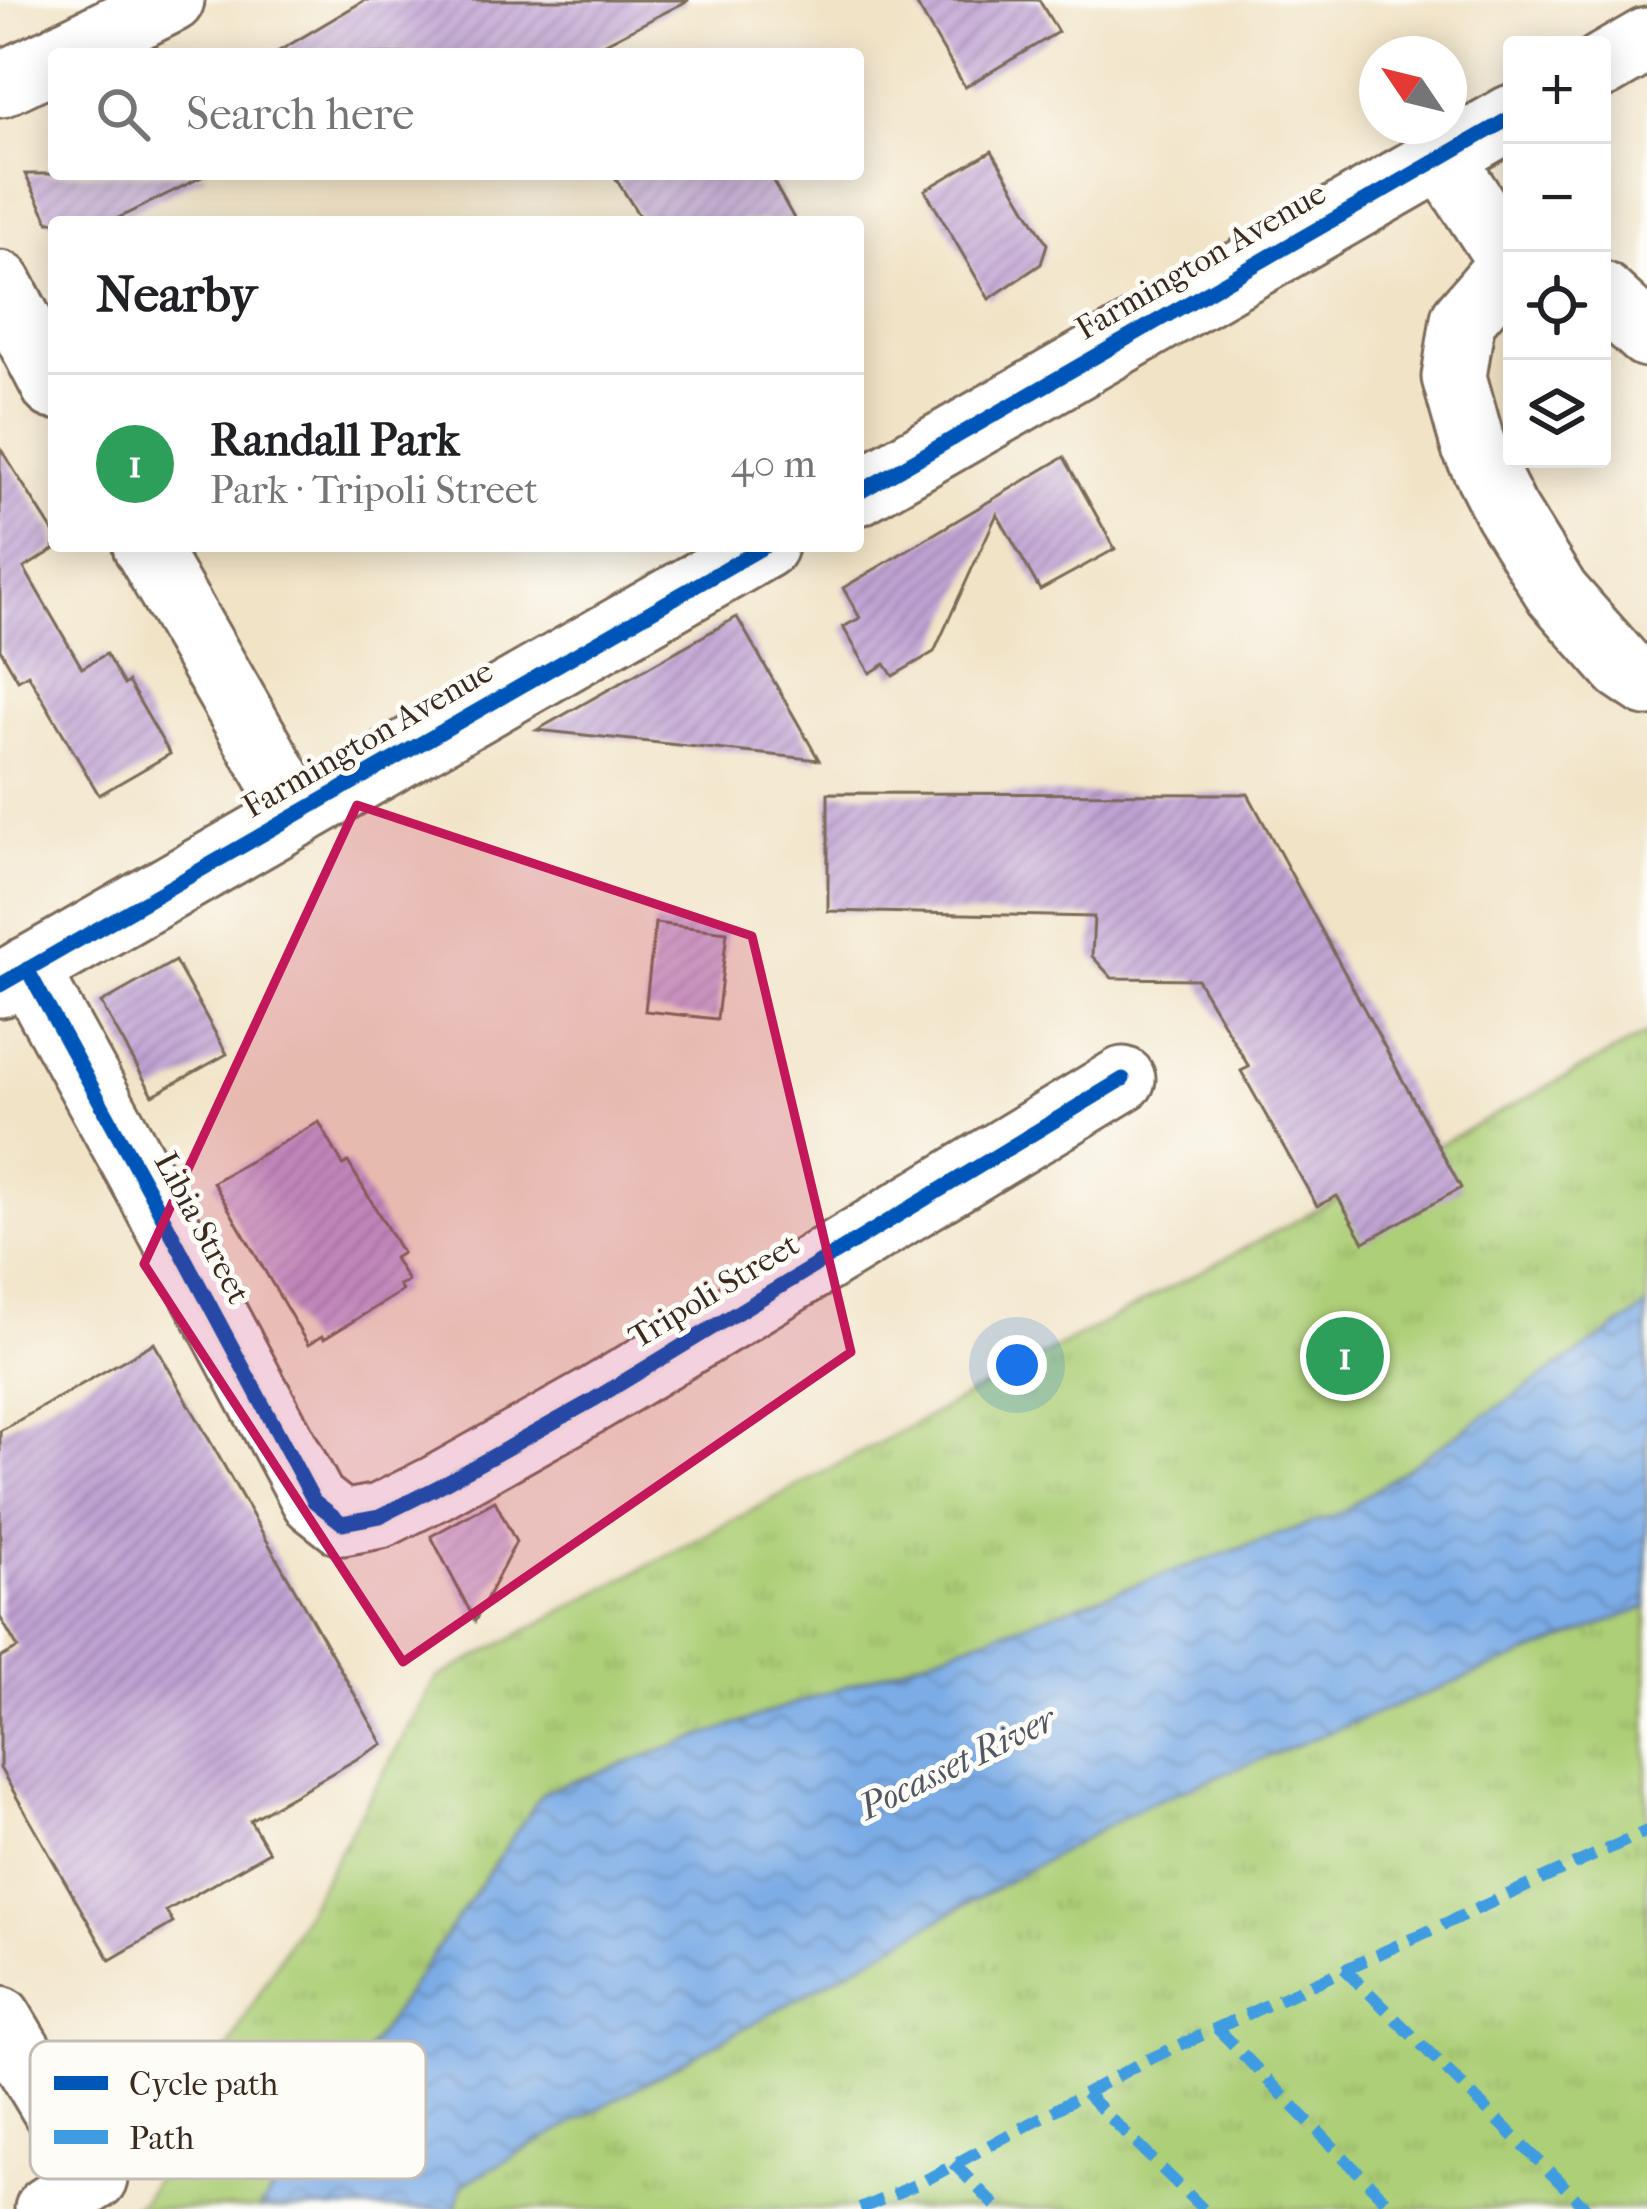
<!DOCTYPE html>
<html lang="en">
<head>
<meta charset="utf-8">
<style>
	:root { --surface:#fff; --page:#f2f2f2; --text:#202124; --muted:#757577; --line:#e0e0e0; --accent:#1f6fb2 }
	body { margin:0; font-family:"IM FELL French Canon",serif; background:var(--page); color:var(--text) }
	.controls { position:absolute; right:36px; top:36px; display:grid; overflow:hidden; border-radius:12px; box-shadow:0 6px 30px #0003 }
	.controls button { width:108px; height:108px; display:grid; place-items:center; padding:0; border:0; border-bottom:3px solid var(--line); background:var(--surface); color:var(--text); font:60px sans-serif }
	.compass { position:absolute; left:1359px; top:36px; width:108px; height:108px; border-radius:50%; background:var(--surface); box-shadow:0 6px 30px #0003; rotate:305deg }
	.you { position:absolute; left:1017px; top:1365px; width:42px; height:42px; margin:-30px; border:9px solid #fff; border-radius:50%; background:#1a73e8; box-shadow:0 0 0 18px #1a73e833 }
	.badge { display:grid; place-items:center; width:78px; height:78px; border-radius:50%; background:var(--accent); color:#fff; font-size:39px; font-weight:700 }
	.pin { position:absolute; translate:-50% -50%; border:6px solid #fff; box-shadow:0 3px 12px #0006 }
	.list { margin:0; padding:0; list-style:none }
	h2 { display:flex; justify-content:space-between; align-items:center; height:156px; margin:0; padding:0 48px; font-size:51px }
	h2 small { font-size:39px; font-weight:400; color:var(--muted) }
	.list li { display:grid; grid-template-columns:78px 1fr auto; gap:36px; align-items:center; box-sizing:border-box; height:180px; padding:0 48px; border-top:3px solid var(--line) }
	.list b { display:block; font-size:45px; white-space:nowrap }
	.list p { margin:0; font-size:39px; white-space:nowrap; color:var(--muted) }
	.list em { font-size:39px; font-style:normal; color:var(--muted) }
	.icon { flex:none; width:66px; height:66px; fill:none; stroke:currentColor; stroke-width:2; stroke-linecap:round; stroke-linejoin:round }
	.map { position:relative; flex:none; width:1647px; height:2209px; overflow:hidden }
	.search { position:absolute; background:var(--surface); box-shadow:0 6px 30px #0003; left:48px; top:48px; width:816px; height:132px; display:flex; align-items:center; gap:30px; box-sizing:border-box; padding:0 42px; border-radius:12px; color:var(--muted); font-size:45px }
	.panel { position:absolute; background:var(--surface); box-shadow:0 6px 30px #0003; left:48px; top:216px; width:816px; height:336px; border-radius:12px }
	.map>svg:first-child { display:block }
	.park { fill:url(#park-tufts); stroke:#747c4a; stroke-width:3 }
	.water { fill:url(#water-waves); stroke:#5b6b82; stroke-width:3 }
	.building { fill:url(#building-hatch) }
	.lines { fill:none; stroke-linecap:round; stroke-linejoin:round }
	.minor-casing { stroke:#7b6b59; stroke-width:69 }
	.minor { stroke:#fff; stroke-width:63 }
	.quiet { stroke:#3f9ce0; stroke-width:12; stroke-dasharray:24 12; stroke-linecap:butt }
	.cycleway-casing { stroke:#fdfcf7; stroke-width:22 }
	.cycleway { stroke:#0057b8; stroke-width:15 }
	.marked { fill:#c2185b; fill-opacity:0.2; stroke:#c2185b; stroke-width:9; stroke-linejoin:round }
	.labels { text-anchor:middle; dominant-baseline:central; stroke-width:10; stroke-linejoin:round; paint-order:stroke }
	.street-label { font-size:33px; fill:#3b2a1e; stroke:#fdfcf7 }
	.water-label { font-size:36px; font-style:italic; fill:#515864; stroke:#fdfcf7 }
	.key { fill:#fdfcf7; stroke:#c3bdb6; stroke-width:3 }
	.key-label { font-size:33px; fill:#3b2a1e }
</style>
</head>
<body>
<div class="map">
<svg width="1647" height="2209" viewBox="0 0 1647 2209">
	<defs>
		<pattern id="park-tufts" width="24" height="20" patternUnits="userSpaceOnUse" patternTransform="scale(3)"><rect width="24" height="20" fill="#adcf77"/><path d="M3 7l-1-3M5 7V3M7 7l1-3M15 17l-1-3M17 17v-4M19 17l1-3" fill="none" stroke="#96b266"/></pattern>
		<pattern id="water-waves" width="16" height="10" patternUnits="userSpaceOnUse" patternTransform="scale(3)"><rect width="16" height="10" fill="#7bace6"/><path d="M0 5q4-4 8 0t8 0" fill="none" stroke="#668cba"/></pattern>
		<pattern id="building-hatch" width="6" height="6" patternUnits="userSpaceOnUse" patternTransform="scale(3)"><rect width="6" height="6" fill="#c0a2d3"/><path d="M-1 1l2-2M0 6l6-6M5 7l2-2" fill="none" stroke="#9d84ab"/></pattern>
	</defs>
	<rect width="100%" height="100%" fill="#fdfcf7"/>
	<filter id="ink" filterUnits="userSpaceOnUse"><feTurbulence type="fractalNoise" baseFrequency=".00833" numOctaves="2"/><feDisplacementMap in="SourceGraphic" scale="24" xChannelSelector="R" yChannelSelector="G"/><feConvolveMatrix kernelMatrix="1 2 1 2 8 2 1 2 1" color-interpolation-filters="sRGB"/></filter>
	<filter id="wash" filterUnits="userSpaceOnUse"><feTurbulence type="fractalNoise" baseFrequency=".004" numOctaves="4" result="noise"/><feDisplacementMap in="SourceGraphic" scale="48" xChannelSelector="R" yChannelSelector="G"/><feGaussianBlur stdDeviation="2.7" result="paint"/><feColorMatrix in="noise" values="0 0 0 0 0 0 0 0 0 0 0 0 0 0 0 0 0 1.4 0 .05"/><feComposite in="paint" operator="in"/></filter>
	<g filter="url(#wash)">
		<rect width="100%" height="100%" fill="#f1e3c6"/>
		<!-- park -->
		<polygon class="park" points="1647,1034 1647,2209 127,2209 142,2202 437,1678"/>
		<!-- water -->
		<polygon class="water" points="1647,1307 1647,1607 1145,1805 462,2185 456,2209 260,2209 543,1792 1340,1513"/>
		<g id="blocks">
			<!-- building -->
			<g class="building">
				<polygon points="365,0 689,0 584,54 274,54"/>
				<polygon points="914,0 1039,0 1058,32 965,87"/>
				<polygon points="992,151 1047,244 1041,264 989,299 925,190"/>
				<polygon points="25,174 208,174 110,222 49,222"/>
				<polygon points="613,174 769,174 796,222 643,222"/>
				<polygon points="0,448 54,533 54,546 60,546 24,568 82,668 106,654 124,685 128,682 170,754 99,795 28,674 18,680 0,649"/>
				<polygon points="1064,457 1115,549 1040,590 997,514 934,652 893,676 885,664 870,673 843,627 860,618 843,588"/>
				<polygon points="737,617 819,760 537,730"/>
				<polygon points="828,793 1248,794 1461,1188 1364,1242 1337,1196 1317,1206 1241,1071 1249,1067 1197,979 1112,978 1092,956 1094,917 828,911"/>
				<polygon points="655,923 727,932 717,1019 645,1011"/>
				<polygon points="175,961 227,1054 153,1095 101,1003"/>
				<polygon points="319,1122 343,1165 348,1162 402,1253 394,1258 408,1281 399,1285 402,1291 324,1339 322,1336 308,1345 213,1182"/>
				<polygon points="154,1343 383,1744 250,1820 269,1852 166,1911 173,1923 110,1960 0,1768 0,1658 18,1648 0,1617 0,1431"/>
				<polygon points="495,1501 516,1542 475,1621 431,1536"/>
			</g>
		</g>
	</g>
	<g filter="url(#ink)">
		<use href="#blocks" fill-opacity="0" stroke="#7b6b59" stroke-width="3"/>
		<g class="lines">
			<!-- minor casing -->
			<g class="minor-casing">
				<g id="minor">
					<polyline points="63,54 172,0"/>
					<polyline points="1602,66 1647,40"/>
					<polyline points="0,85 54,59"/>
					<polyline points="1442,157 1511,263"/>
					<polyline points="1511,263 1463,319 1454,377 1473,445 1506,511 1557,593 1623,668 1647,684"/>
					<polyline points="0,283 54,387"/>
					<polyline points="1602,294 1647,335"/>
					<polyline points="858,493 1512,117"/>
					<polyline points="145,546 299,814"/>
					<polyline points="27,969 149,1191 314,1501 342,1523 380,1516 436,1488 593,1400 1123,1079"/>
					<polyline points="0,985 765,546"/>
					<polyline points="0,2018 95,2178 47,2209"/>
				</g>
			</g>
			<!-- minor -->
			<use href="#minor" class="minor"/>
			<!-- quiet -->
			<g class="quiet">
				<polyline points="1344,1968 1587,2209"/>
				<polyline points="1217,2028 1394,2209"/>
				<polyline points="1085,2093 1203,2209"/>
				<polyline points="953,2163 999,2209"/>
				<polyline points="860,2209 924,2181 1141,2063 1647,1831"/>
			</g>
			<!-- cycleway casing -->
			<g class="cycleway-casing">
				<g id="cycleway">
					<polyline points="858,493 1512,117"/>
					<polyline points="27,969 149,1191 314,1501 342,1523 380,1516 436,1488 593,1400 1123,1079"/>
					<polyline points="0,985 765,546"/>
				</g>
			</g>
			<!-- cycleway -->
			<use href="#cycleway" class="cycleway"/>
		</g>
	</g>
	<!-- marked area -->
	<path class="marked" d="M357,805L752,936L851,1352L403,1662L144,1264Z"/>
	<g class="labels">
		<!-- street labels -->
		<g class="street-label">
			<text transform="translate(1201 261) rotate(-30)">Farmington Avenue</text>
			<text transform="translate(368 739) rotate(-30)">Farmington Avenue</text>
			<text transform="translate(202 1228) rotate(62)">Libia Street</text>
			<text transform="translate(714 1291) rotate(-31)">Tripoli Street</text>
		</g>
		<!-- water labels -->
		<g class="water-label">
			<text transform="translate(957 1763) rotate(-26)">Pocasset River</text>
		</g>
	</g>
	<!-- legend -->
	<rect x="30" y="2041" width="396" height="138" rx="18" class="key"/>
	<rect x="54" y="2076" width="54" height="14" fill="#0057b8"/>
	<rect x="54" y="2130" width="54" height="14" fill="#3f9ce0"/>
	<g class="key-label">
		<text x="129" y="2095">Cycle path</text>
		<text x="129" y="2149">Path</text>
	</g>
</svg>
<div class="controls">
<button>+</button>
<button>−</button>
<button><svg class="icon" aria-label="locate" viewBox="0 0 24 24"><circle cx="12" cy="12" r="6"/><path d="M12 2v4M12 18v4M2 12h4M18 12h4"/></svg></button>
<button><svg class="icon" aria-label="layers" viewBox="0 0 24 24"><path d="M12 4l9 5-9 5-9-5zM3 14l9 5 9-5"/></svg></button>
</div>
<svg class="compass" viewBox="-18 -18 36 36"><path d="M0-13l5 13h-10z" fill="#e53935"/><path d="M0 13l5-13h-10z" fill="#757577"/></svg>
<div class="you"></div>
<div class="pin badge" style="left:1345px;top:1356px;background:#2e9e5b">1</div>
<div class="search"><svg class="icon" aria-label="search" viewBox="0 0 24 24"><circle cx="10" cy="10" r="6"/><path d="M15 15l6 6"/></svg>Search here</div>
<section class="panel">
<h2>Nearby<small></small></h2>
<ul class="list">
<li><span class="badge" style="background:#2e9e5b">1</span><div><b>Randall Park</b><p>Park · Tripoli Street</p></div><em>40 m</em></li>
</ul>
</section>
</div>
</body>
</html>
